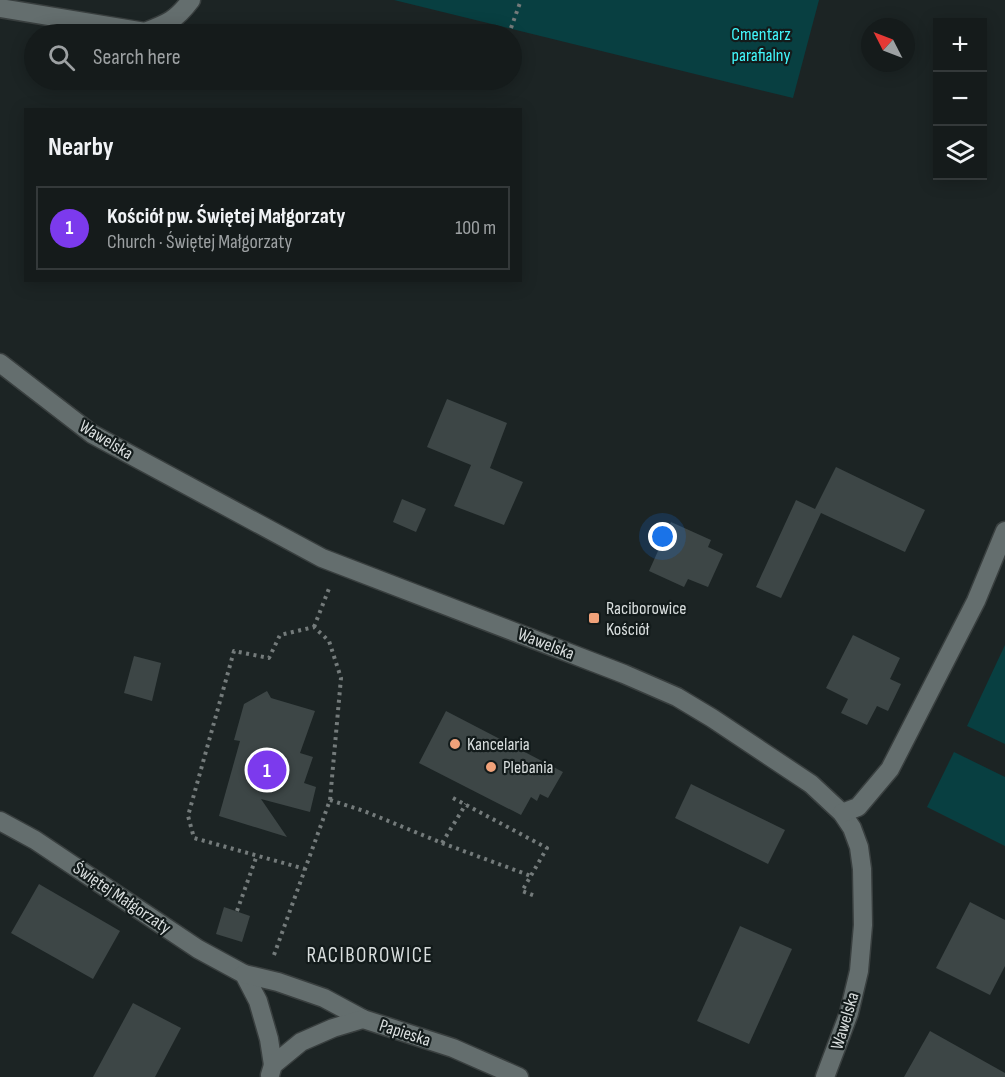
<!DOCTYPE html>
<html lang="en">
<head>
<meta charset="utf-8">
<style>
	:root { --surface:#151b1b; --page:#1e2424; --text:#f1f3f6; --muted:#9da1a3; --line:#34393a; --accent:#7c3aed }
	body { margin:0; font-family:"Sofia Sans Condensed",sans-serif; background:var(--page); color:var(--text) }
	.controls { position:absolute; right:18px; top:18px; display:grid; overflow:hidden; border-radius:0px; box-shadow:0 3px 15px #0003 }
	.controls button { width:54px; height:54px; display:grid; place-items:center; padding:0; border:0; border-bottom:2px solid var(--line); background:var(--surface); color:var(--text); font:30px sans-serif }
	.compass { position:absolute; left:861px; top:18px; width:54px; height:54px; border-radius:50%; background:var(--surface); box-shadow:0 3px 15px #0003; rotate:312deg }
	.you { position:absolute; left:663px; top:537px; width:21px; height:21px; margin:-15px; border:4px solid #fff; border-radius:50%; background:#1a73e8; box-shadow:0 0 0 9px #1a73e833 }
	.badge { display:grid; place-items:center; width:39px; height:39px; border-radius:50%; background:var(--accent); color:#fff; font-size:20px; font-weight:700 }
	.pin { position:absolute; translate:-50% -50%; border:3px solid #fff; box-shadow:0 2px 6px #0006 }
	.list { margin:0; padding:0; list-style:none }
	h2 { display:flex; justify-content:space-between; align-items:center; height:78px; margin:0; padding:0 24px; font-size:26px }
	h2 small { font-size:20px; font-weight:400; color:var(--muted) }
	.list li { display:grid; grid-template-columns:39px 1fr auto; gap:18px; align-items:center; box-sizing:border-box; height:84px; margin:0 12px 12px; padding:0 12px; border:2px solid var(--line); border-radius:0px }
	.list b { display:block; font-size:22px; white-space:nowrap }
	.list p { margin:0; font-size:20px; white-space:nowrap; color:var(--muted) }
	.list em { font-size:20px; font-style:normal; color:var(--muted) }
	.icon { flex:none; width:33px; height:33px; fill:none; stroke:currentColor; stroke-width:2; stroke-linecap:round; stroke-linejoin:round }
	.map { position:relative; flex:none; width:1005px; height:1077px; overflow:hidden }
	.search { position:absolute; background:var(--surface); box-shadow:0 3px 15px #0003; left:24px; top:24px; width:498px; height:66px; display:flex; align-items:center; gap:15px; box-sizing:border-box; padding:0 21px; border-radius:33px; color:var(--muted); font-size:22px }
	.panel { position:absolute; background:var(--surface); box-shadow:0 3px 15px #0003; left:24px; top:108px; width:498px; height:174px; border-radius:0px }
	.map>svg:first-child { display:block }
	.green { fill:#083f41 }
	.building { fill:#3d4646 }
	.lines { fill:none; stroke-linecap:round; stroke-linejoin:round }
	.minor-casing { stroke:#393f3f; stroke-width:21 }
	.path { stroke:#747b7b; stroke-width:4; stroke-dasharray:3 4.5; stroke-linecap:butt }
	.minor { stroke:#646e6e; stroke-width:18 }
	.poi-dot { fill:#f0a27a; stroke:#131b1b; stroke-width:2 }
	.labels { text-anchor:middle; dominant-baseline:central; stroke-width:4.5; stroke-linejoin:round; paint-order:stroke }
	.park-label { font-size:18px; fill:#42f8fc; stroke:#131b1b }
	.street-label { font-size:18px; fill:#d9dede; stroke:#131b1b }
	.poi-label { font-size:18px; fill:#d9dede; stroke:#131b1b; text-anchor:start }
	.quarter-label { font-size:21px; letter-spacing:1.5px; fill:#d9dede; stroke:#131b1b }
</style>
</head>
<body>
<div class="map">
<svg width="1005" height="1077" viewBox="0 0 1005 1077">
	<rect width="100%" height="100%" fill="#1c2424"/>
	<!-- green -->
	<g class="green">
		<polygon points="394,0 819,0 793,98"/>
		<polygon points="1005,645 1005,744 967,726"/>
		<polygon points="954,752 1005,777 1005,846 927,807"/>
	</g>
	<!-- building -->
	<g class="building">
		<polygon points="447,399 507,423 490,468 523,482 504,525 454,506 471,465 427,447"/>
		<polygon points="836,467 925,510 905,552 821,513 781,598 756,587 796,500 815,509"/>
		<polygon points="402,499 426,509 416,532 393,522"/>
		<polygon points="671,522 711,540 708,547 723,554 708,587 688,579 684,587 649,571"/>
		<polygon points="853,635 900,658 890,679 901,684 888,711 877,706 867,725 841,713 848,699 826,688"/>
		<polygon points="134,656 161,663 152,701 124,693"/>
		<polygon points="267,691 271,698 315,711 300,753 313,757 304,783 316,787 310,812 261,799 287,837 219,816 240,741 234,740 244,704"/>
		<polygon points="446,711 563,772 548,798 540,794 537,801 531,797 521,815 419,763"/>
		<polygon points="691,784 785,830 768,864 675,818"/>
		<polygon points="39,884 120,931 93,979 11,933"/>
		<polygon points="970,902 1005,920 1005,966 990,995 936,968"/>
		<polygon points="224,907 250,916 242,942 216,934"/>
		<polygon points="740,926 792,949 749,1044 697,1021"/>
		<polygon points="133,1003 181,1028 155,1077 93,1077"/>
		<polygon points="930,1031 1005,1073 1005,1077 904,1077"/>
	</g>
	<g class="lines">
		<!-- minor casing -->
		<g class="minor-casing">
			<g id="minor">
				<path d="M0,8L145,32C168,23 176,20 191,0"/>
				<polyline points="0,363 92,434 322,558 624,674 677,697 712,718 811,784 842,813 852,828 859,847 862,869 863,925 859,971 849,1013 825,1077"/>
				<polyline points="842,813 858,807 890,769 976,601 1005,531"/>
				<polyline points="0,821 35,840 198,949 244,974 258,1001 269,1039 273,1065"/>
				<polyline points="244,974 278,982 324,998 363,1019 453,1048 519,1077"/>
				<polyline points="270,1075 273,1065 301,1042 333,1028 363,1019"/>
			</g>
		</g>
		<!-- path -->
		<g class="path">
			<polyline points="511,28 521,0"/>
			<polyline points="314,627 330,586"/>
			<polyline points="453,798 547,848 522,891 535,896"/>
			<polyline points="330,800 364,811 442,843 531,876"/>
			<polyline points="442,843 466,804"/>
			<polyline points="237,911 257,855"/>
			<polyline points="274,955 330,800 341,678 329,641 314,627 280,635 269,658 234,651 188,816 194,838 305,869"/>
		</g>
		<!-- minor -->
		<use href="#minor" class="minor"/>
	</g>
	<!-- markers -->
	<g class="poi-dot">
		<rect x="588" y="612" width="12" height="12" rx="3"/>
		<circle cx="455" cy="744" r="6"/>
		<circle cx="491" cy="767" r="6"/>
	</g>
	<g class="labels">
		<!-- park labels -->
		<g class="park-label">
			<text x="761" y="34">Cmentarz<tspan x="761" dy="21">parafialny</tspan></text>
		</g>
		<!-- street labels -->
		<g class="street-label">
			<text transform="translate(106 440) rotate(31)">Wawelska</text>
			<text transform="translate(546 644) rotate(21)">Wawelska</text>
			<text transform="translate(122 898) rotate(34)">Świętej Małgorzaty</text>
			<text transform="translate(845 1021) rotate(-73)">Wawelska</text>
			<text transform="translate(405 1033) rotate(18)">Papieska</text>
		</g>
		<!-- poi labels -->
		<g class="poi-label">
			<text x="606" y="608">Raciborowice<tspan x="606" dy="21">Kościół</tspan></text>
			<text x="467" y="744">Kancelaria</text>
			<text x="503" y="767">Plebania</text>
		</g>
		<!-- quarter labels -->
		<g class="quarter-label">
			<text x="370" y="955">RACIBOROWICE</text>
		</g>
	</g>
</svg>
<div class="controls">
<button>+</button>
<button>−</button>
<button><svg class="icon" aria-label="layers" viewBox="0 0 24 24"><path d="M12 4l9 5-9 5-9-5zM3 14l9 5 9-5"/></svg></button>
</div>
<svg class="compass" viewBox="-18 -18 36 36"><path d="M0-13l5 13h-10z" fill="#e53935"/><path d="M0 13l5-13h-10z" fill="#9da1a3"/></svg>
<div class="you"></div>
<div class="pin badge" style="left:267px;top:770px">1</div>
<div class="search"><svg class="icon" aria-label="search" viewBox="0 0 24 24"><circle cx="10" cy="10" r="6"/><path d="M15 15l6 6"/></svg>Search here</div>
<section class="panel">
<h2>Nearby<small></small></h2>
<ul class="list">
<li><span class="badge">1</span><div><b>Kościół pw. Świętej Małgorzaty</b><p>Church · Świętej Małgorzaty</p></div><em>100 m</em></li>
</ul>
</section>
</div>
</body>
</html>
